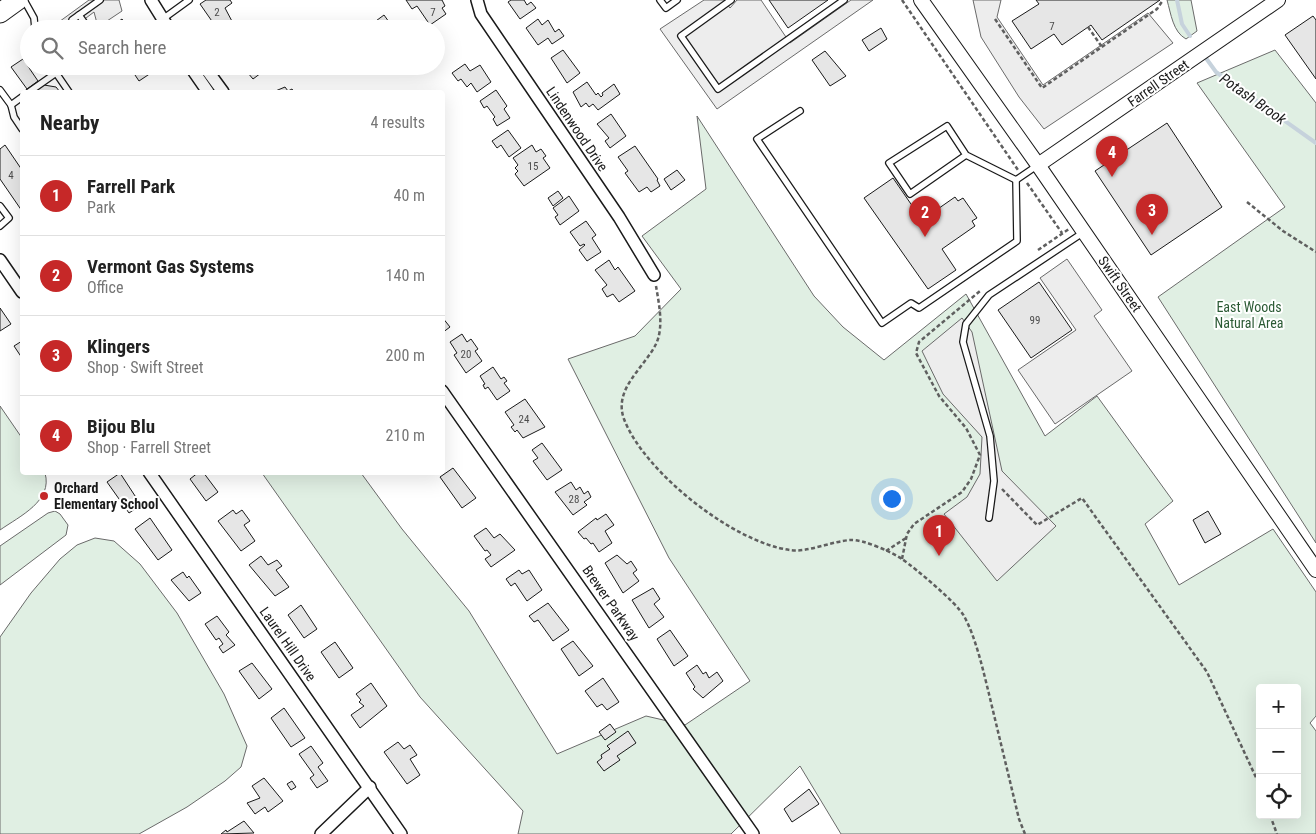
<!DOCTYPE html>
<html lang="en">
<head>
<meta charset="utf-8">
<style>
	:root { --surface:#fff; --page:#f6f6f6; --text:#222; --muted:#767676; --line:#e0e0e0; --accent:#c62828 }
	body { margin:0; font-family:"Roboto Condensed",sans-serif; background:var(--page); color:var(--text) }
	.controls { position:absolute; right:15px; bottom:15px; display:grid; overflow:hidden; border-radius:5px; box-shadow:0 5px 20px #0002 }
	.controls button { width:45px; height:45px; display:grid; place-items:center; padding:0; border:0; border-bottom:1px solid var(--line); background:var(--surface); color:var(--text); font:25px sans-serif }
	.you { position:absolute; left:891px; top:498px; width:18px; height:18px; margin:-12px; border:4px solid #fff; border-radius:50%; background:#1a73e8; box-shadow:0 0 0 8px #1a73e833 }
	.badge { display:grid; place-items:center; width:32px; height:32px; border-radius:50%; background:var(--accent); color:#fff; font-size:16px; font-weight:700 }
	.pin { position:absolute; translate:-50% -41px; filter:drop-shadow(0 1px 2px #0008) }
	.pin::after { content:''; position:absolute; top:26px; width:18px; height:15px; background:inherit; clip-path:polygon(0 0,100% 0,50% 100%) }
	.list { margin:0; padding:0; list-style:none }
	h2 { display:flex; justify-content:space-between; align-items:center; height:65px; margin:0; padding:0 20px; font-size:21px }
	h2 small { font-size:16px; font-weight:400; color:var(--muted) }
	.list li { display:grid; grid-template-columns:32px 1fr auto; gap:15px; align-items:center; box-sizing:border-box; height:80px; padding:0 20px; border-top:1px solid var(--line) }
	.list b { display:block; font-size:19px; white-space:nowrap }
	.list p { margin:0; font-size:16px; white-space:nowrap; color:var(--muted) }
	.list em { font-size:16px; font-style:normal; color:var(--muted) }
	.icon { flex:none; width:28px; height:28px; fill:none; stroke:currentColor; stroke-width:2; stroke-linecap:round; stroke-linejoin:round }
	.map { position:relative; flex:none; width:1316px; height:834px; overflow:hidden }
	.search { position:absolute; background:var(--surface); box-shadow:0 5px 20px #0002; left:20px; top:20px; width:425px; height:55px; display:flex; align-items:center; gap:12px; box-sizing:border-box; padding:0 18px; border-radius:28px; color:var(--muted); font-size:19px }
	.panel { position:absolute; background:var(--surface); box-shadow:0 5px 20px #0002; left:20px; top:90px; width:425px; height:385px; border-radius:5px }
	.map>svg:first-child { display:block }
	.green { fill:#e0efe3; stroke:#6a6a6a; fill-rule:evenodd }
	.parking { fill:#ededed; stroke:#6a6a6a }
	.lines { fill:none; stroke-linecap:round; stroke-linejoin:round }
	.stream { stroke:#c6d2dc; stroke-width:4 }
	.building { fill:#e6e6e6; stroke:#1a1a1a }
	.service-casing { stroke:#1a1a1a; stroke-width:8 }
	.minor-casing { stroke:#1a1a1a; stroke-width:14 }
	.tertiary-casing { stroke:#1a1a1a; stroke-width:16 }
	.trunk-casing { stroke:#1a1a1a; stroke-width:21 }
	.path { stroke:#5f5f5f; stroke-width:2.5; stroke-dasharray:4 2.5; stroke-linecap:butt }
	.service { stroke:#fff; stroke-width:5.5 }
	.minor { stroke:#fff; stroke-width:11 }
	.tertiary { stroke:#fff; stroke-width:14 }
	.trunk { stroke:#fff; stroke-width:19 }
	.poi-dot { fill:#c62828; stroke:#fff; stroke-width:2 }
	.labels { text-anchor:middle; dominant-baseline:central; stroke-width:4; stroke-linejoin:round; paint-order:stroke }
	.number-label { font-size:11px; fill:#4d4d4d }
	.street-label { font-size:14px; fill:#1a1a1a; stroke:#fff }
	.park-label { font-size:14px; fill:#2b5a34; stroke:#fff }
	.poi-label { font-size:14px; font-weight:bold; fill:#1a1a1a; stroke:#fff; text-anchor:start }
	.water-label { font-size:15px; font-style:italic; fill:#1a1a1a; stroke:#fff }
</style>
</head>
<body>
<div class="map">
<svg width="1316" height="834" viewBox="0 0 1316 834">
	<rect width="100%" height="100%" fill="#fff"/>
	<!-- green -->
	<g class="green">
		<path d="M1167,0H1191L1197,31L1186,39C1173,32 1171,14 1167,0Z"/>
		<polygon points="1275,50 1316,103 1316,543 1158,297 1285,207 1197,83"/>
		<path d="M697,116L814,296L843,327L884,360L966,294L1045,436L1097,396L1173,501L1145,524L1179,585L1273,529L1316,592V716L1310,723L1316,731V834H841L800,766L731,834H518L523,811L420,697L262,473H361L402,529L469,611L557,754L646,716L685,725L750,681L669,558L568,359L635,336L681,289L642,236L706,189ZM1260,688H1297V815H1260Z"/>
		<path d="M0,406L22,438V472L45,473C53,501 20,516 0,530Z"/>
		<polygon points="55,511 60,514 68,525 66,535 0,585 0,546 48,513"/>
		<polygon points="95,538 114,541 140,564 177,613 224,694 247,746 241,767 225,781 187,807 139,834 0,834 0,637 31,593 60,559 77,545"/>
	</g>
	<!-- parking -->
	<g class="parking">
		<polygon points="89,0 119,0 122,11 98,27 94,12 74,27 75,29 53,29 52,27"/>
		<polygon points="704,0 724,0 730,8 737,0 761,0 790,43 851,0 873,0 717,109 660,29"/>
		<polygon points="973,0 1001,0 997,17 1043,85 1148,13 1173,43 1044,129 1019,97 981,37"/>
		<polygon points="1067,259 1102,310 1094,316 1132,371 1055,424 1018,370 1076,330 1040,278"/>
		<polygon points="962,318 972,332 1002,471 1056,526 997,581 944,514 967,497 980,474 982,437 943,394 922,351"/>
	</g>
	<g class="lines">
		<!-- stream -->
		<g class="stream">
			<polyline points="1177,0 1182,24 1190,36"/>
			<polyline points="1203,54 1216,72 1316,143"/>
		</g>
	</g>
	<!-- building -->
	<g class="building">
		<polygon points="206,0 230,0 232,3 225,8 234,25 225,29 222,23 216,27 200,4"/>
		<polygon points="406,0 442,0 445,6 442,8 446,14 430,25 417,6 412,9"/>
		<polygon points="511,0 524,0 527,5 531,2 536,8 520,19 508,2"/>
		<polygon points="769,0 828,0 788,28"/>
		<polygon points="1036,0 1160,0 1102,40 1091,25 1062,45 1054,34 1031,49 1012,21 1039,4"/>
		<polygon points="384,15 394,29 365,29"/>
		<polygon points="1313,16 1316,20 1316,79 1285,35"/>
		<polygon points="122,19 129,29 108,29"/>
		<polygon points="538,19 542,25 548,20 555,32 559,29 564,36 552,44 548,38 538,45 526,28"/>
		<polygon points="881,28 887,39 869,51 862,40"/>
		<polygon points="563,50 580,73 567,83 551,58"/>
		<polygon points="825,51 846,76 830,86 812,60"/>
		<polygon points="23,59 38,81 27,89 11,67"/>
		<polygon points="465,64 470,71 480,65 491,82 477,92 471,83 467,87 461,79 458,81 452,73"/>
		<polygon points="129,66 150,66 154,71 139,81"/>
		<polygon points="242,66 269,66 269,67 253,79"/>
		<polygon points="587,82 596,95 598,93 601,97 603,95 602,93 614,84 620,94 598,110 593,104 589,107 586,103 581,107 573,92"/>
		<polygon points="44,85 56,87 60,92 34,92"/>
		<polygon points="285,87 288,91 292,89 294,92 273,92"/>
		<polygon points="496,90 507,106 504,109 510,118 497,126 493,119 495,117 487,106 484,108 480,101"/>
		<polygon points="611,114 626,136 610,148 605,141 609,138 597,124"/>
		<polygon points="1167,123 1222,207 1151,255 1095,171"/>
		<polygon points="508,130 521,148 509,157 501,145 497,148 492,141"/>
		<polygon points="5,145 22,170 22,211 0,179 0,149"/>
		<polygon points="532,145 536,152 541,149 546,156 543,158 550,168 524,186 515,174 518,171 515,168 518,165 513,158"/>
		<polygon points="635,146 658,179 657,180 660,186 651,192 647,187 639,192 625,173 628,171 618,157"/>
		<polygon points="677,170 685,180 671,190 664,179"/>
		<polygon points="893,178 922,220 955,197 958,201 963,198 977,218 972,221 975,226 942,249 956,270 928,289 864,198"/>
		<polygon points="558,191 563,198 553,206 548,198"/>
		<polygon points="569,196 579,211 560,225 555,217 558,215 553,208"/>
		<polygon points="586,221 596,235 592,238 601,252 587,261 579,250 585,245 584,244 580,246 570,232"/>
		<polygon points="609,260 615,270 618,267 635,291 619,302 613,294 607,297 602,289 607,285 595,270"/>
		<polygon points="1039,282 1072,330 1031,358 998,310"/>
		<polygon points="0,308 11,324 0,331"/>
		<polygon points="442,317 450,327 442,333"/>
		<polygon points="462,334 467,342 471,339 478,349 475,351 482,361 466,373 454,355 457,353 450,342"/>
		<polygon points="22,341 22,358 14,346"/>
		<polygon points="493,367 501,379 504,377 507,381 504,383 510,391 497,400 488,387 485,389 483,385 485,384 480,376"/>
		<polygon points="525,399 545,427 523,438 517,430 515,432 511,427 514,425 505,412"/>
		<polygon points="542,443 562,470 547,480 533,461 538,458 532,450"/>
		<polygon points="453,468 476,498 462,508 440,477"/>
		<polygon points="199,472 203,472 218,492 206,501 190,479"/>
		<polygon points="120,473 141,505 129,513 107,482"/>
		<polygon points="571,482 576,490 580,487 584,494 588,491 591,497 584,502 587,505 573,515 555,492"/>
		<polygon points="233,510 236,514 242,510 250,521 244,525 255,541 241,551 218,521"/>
		<polygon points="1208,511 1221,534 1205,543 1193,520"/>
		<polygon points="606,514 614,525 605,531 612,543 599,552 593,543 591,544 586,538 584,539 578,532 596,518 597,520"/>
		<polygon points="150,518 172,550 158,560 135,529"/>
		<polygon points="486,528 494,538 500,534 515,550 491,567 485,559 491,555 487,550 485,551 474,536"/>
		<polygon points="617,555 627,564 631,561 637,570 633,573 639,581 623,593 605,563"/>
		<polygon points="261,556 268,565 277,560 282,566 276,570 289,587 275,596 249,565"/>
		<polygon points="519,570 522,574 529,570 542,590 527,601 515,583 511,586 506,579"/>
		<polygon points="183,572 187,578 189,576 201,593 189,601 171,580"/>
		<polygon points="653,588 660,599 654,604 664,617 649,628 632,600"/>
		<polygon points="548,603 569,630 553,641 538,620 534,622 529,616"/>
		<polygon points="301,605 317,629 304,638 288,615"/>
		<polygon points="217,616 229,632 226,635 235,645 223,653 219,647 223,644 219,638 216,640 205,624"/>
		<polygon points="670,630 688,656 674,666 657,639"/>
		<polygon points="573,641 593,666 579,676 561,649"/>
		<polygon points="335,642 353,668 339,678 321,652"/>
		<polygon points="252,663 272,689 259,699 239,671"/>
		<polygon points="697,665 703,674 706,672 709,678 717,672 723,681 703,698 693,689 695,687 686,673"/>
		<polygon points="603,678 619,702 607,710 602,704 597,707 585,691"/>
		<polygon points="371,683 387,706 360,728 351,715 364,706 359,702 361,700 356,694"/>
		<polygon points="284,708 305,738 291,747 271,718"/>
		<polygon points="610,724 616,732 605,740 599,732"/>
		<polygon points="628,731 636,743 617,756 620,760 604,771 597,762 602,758 601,755 610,749 607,746"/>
		<polygon points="398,742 404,749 410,745 417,755 410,759 420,775 407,784 384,752"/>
		<polygon points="311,746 323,763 318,767 328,781 317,788 310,778 314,775 299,754"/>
		<polygon points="264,778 283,801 268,812 265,807 255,814 247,803 260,798 252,786"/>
		<polygon points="292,781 296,787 291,790 287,784"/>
		<polygon points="809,789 819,804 792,822 784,809"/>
		<polygon points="244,821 254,833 221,834 226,830 227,832"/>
	</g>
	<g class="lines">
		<!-- service casing -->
		<g class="service-casing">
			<g id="service">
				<polyline points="24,0 34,18 35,29"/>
				<polyline points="660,0 666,8 677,0"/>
				<polyline points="731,0 681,36 718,89 844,0"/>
				<polyline points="79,15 89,29"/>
				<polyline points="72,29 72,20 100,0"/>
				<polyline points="149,29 189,0"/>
				<polyline points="56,73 69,92"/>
				<polyline points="0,90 11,105 22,97"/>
				<polyline points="29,92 56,73 52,66"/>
				<polyline points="11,105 14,117 22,129"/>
				<polyline points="800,111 757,139 882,323 911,303 919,308 1017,241 1016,180"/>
				<polyline points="966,155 910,194 889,163 947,126 966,155 1016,180 1038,165"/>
				<polyline points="0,206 9,218 0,226"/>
				<polyline points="989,518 994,481 990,436 963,342 966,324 989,295 1084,232"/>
			</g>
		</g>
		<!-- minor casing -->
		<g class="minor-casing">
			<g id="minor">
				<polyline points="151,0 169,29"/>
				<polyline points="477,0 481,14 619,217 654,275"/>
				<polyline points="190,66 208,92"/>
				<polyline points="204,66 223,92"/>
				<polyline points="0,260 22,292"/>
				<polyline points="442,391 753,834"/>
				<polyline points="149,472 401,834"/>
				<polyline points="321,834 370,787"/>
			</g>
		</g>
		<!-- tertiary casing -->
		<g class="tertiary-casing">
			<g id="tertiary">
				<polyline points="921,0 1038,165 1316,570"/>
				<polyline points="1038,165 1278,0"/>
			</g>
		</g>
		<!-- trunk casing -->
		<g class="trunk-casing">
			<polyline id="trunk" points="0,13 18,0"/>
		</g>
		<!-- path -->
		<g class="path">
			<polyline points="902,0 1018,170"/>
			<polyline points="995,19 1042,88 1157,9 1163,0"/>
			<polyline points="1088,27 1102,47"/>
			<polyline points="1027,183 1062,233"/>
			<polyline points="1247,202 1283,231 1316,252"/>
			<polyline points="1038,250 1069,229"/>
			<path d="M656,286C659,304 664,327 656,344C644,368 613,389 624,419C644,472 734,543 790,550C807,553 832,541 851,540C862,539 892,552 902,559C915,568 957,603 964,616C976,638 983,670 989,694C999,736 1009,777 1019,819L1025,834"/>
			<polyline points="1002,489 1037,525 1082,498 1207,672 1260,786"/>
			<polyline points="886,551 906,538"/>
			<polyline points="902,559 907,534 914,524 962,492 971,479 980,455 966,428 939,396 916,353 919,342 980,291"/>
			<polyline points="1270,815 1277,834"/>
		</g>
		<!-- service -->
		<use href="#service" class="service"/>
		<!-- minor -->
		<use href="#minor" class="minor"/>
		<!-- tertiary -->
		<use href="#tertiary" class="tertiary"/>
		<!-- trunk -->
		<use href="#trunk" class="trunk"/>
	</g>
	<!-- markers -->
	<circle class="poi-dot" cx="44" cy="496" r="5"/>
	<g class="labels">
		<!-- number labels -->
		<g class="number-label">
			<text x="217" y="12">2</text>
			<text x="433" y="12">7</text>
			<text x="1052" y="26">7</text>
			<text x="533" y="166">15</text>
			<text x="11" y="175">4</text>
			<text x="1035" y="320">99</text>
			<text x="466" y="354">20</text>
			<text x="524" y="419">24</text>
			<text x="574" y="499">28</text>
		</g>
		<!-- street labels -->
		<g class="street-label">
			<text transform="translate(1158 83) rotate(-35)">Farrell Street</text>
			<text transform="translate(577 129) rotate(56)">Lindenwood Drive</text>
			<text transform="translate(1120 284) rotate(55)">Swift Street</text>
			<text transform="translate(611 603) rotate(55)">Brewer Parkway</text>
			<text transform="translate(288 644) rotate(55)">Laurel Hill Drive</text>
		</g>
		<!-- park labels -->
		<g class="park-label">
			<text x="1249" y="307">East Woods<tspan x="1249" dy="16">Natural Area</tspan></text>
		</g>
		<!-- poi labels -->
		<g class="poi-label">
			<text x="54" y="488">Orchard<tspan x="54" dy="16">Elementary School</tspan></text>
		</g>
		<!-- water labels -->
		<g class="water-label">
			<text transform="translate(1253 99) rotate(35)">Potash Brook</text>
		</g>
	</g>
</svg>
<div class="controls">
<button>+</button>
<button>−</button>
<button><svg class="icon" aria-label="locate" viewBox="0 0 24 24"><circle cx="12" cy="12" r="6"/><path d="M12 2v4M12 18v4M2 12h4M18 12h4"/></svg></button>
</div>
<div class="you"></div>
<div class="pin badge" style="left:939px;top:556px">1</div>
<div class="pin badge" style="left:925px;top:237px">2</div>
<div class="pin badge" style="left:1152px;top:235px">3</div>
<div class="pin badge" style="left:1112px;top:177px">4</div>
<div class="search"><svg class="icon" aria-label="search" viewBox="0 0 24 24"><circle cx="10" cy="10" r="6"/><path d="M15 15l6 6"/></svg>Search here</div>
<section class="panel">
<h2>Nearby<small>4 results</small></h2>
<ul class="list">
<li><span class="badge">1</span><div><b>Farrell Park</b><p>Park</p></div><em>40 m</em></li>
<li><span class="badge">2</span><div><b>Vermont Gas Systems</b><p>Office</p></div><em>140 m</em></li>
<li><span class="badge">3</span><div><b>Klingers</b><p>Shop · Swift Street</p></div><em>200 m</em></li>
<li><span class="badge">4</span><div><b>Bijou Blu</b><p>Shop · Farrell Street</p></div><em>210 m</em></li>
</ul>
</section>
</div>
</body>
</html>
